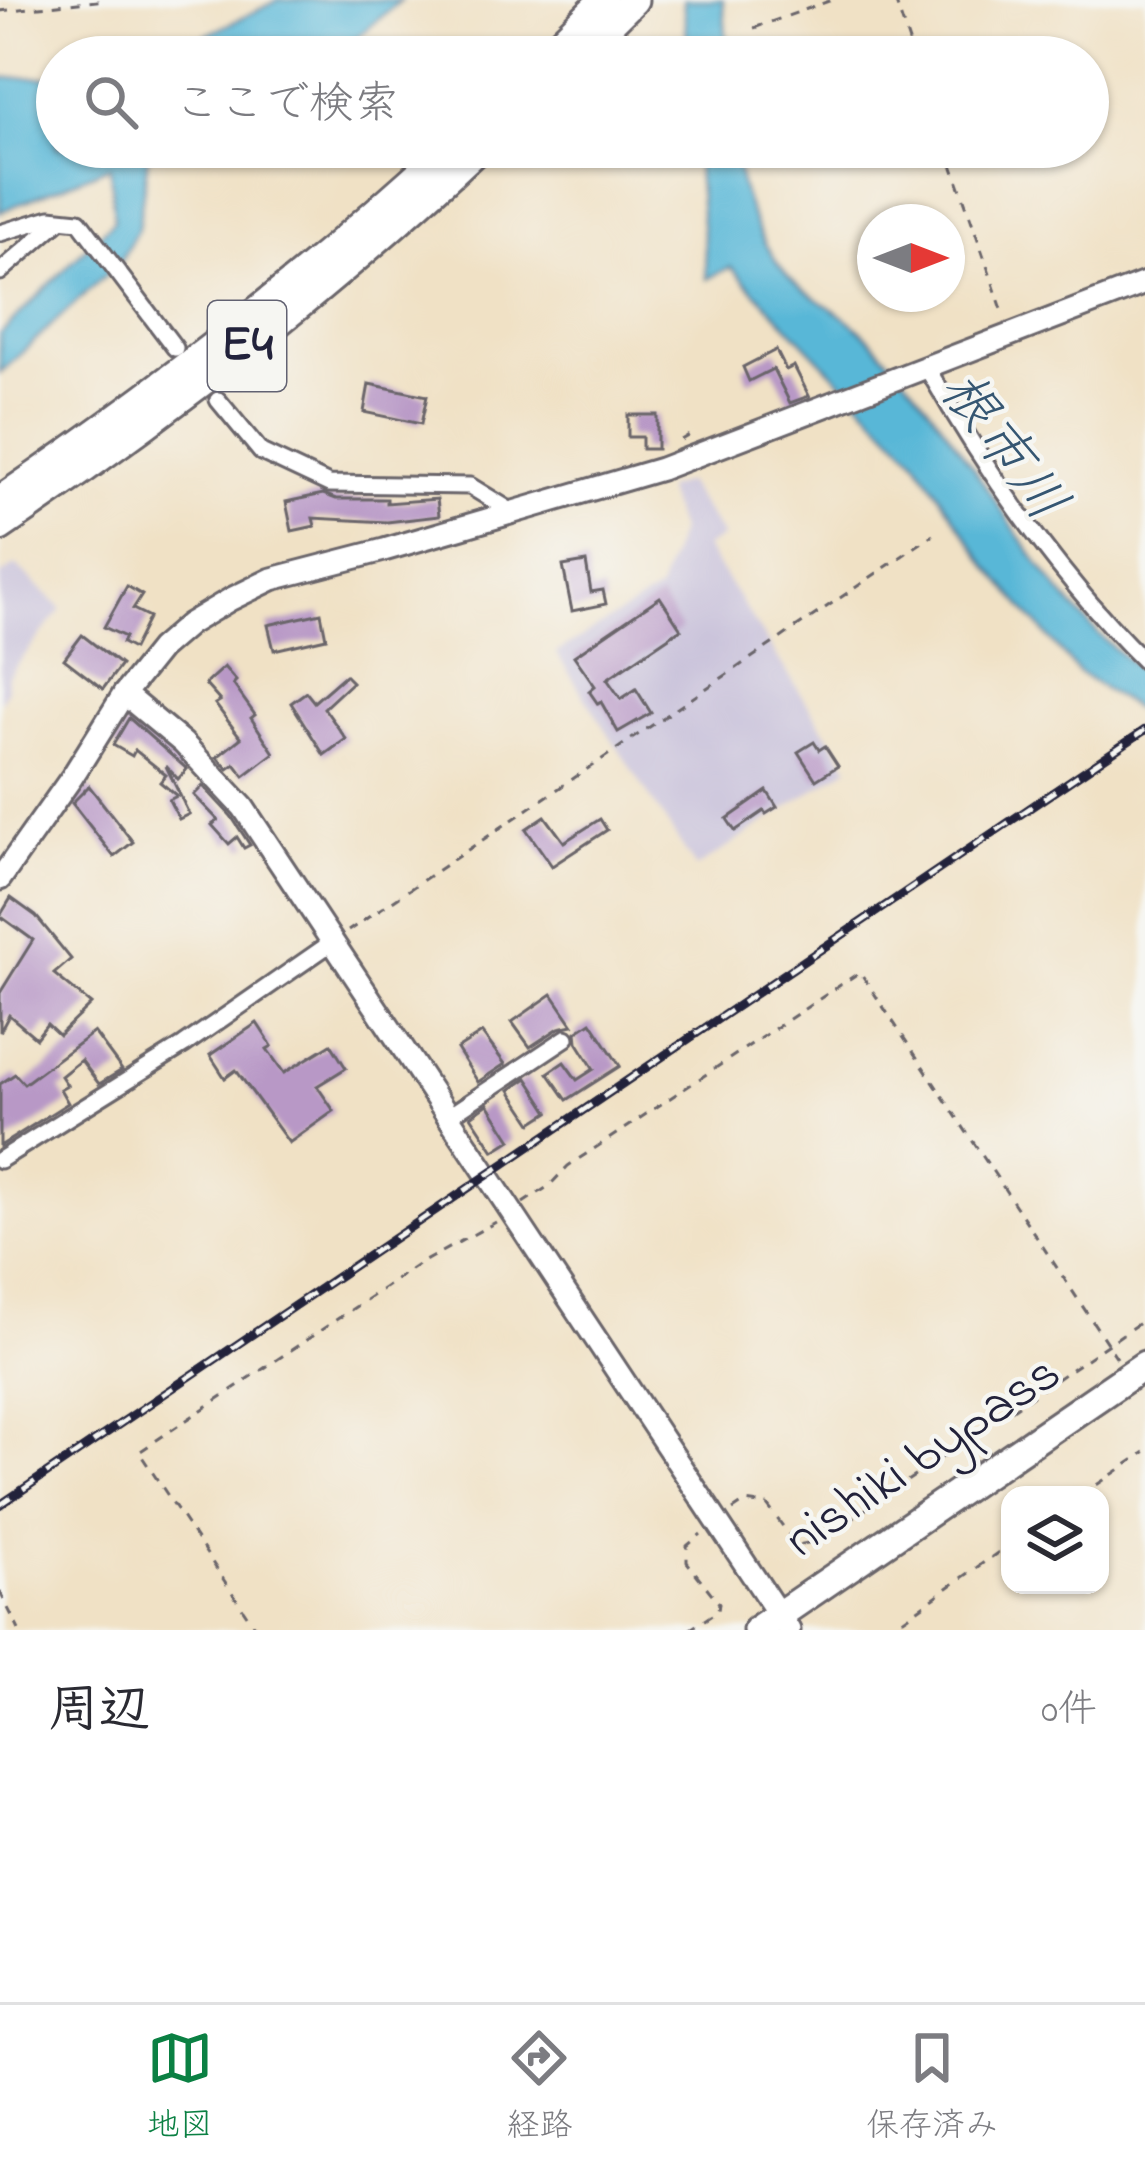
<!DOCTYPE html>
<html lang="ja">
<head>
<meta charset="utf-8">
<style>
	:root { --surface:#fff; --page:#f7f7f7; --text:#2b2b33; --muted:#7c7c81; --line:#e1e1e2; --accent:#0b8043 }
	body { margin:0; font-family:"Indie Flower","Klee One",sans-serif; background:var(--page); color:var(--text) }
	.controls { position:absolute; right:36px; bottom:36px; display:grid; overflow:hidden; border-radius:24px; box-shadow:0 3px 9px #0004 }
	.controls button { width:108px; height:108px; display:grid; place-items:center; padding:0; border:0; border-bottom:3px solid var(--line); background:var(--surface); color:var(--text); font:60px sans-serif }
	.compass { position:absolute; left:857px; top:204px; width:108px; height:108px; border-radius:50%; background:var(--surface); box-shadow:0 3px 9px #0004; rotate:90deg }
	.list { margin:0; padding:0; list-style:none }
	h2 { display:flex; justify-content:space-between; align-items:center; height:156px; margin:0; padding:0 48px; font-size:51px }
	h2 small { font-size:39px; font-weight:400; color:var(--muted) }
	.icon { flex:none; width:66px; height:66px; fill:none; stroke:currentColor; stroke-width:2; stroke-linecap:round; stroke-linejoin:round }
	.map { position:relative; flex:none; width:1145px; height:1630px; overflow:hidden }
	.search { position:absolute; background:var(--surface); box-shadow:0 3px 9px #0004; left:36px; right:36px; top:36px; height:132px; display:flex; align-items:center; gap:30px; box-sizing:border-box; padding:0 42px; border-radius:66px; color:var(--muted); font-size:45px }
	.sheet { height:372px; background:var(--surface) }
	nav { display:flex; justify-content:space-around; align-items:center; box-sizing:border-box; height:168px; border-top:3px solid var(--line); background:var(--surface); font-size:33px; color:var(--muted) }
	nav a { display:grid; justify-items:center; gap:6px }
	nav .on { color:var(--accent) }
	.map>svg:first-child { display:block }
	.industrial { fill:#c7c0d9 }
	.water { fill:#58b7d7; stroke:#3d6c89; stroke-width:3 }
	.building { fill:#b898c6 }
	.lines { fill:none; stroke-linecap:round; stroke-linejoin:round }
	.street-casing { stroke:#6a656b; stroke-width:21 }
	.secondary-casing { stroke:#6a656b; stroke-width:27 }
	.highway-casing { stroke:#6a656b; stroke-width:33 }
	.path { stroke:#6a656b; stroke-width:3; stroke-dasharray:9 9; stroke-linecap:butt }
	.street { stroke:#fff; stroke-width:15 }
	.secondary { stroke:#fff; stroke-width:21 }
	.highway { stroke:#fff; stroke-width:27 }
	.rail-casing { stroke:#22223b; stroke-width:9 }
	.rail { stroke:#f6f6f2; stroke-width:4.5; stroke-dasharray:14; stroke-linecap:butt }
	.labels { text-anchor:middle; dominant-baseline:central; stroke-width:9; stroke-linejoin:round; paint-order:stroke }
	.shield { fill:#f6f6f2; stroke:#626272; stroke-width:3 }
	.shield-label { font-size:51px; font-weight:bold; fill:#22223b }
	.street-label { font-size:54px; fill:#22223b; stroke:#f6f6f2 }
	.water-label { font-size:57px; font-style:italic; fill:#355672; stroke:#f6f6f2 }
</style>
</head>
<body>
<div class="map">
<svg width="1145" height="1630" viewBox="0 0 1145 1630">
	<rect width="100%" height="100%" fill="#f6f6f2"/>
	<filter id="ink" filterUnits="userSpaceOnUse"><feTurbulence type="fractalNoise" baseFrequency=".00833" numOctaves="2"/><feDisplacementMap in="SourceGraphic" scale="24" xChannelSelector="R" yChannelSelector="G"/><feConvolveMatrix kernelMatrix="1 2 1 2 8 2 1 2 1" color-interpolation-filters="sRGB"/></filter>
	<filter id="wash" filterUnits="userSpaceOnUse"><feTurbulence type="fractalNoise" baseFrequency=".004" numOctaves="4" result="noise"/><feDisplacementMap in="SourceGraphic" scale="48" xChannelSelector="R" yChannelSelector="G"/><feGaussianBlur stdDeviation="2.7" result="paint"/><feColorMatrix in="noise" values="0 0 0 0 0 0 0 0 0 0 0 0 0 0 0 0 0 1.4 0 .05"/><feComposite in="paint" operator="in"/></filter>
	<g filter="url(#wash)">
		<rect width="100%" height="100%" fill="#f0e1c5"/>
		<!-- industrial -->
		<g class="industrial">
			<polygon points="686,482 723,537 705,547 849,767 696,868 556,653 659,590 679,531 665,489"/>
			<polygon points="16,565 62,609 7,677 7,690 0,703 0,576"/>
		</g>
		<!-- water -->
		<g class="water">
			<polygon points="279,0 401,0 334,57 161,57"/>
			<polygon points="683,0 723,0 728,57 689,57"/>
			<polygon points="57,77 57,147 156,147 149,150 138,229 121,260 0,373 0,334 114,220 110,166 0,212 0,78"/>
			<path d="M695,147H735C738,190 757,239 785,273C802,293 831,306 851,322C878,344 904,376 926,403C998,493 1049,606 1145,673V715L1078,672L986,564L914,457L731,267L707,279Z"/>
		</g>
		<g id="blocks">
			<!-- building -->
			<g class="building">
				<polygon points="776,350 786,370 794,366 809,396 790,403 773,369 749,381 743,367"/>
				<polygon points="369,384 427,396 421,424 364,412"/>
				<polygon points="628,415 657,415 657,449 642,449 642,437 628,437"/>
				<polygon points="323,494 336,499 387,499 387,503 437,499 439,516 387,522 313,518 315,526 292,531 286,502"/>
				<polygon points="586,562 591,592 603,590 606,604 572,611 563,566"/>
				<polygon points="127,586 142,595 133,609 149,617 133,649 122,643 125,637 104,627"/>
				<polygon points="660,597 681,629 607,679 621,699 636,689 651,713 618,732 601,702 598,704 589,691 595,686 574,656"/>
				<polygon points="321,613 326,638 274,650 268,625"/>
				<polygon points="82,635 121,665 103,689 64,659"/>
				<polygon points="224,667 236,681 233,684 255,715 251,718 274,753 244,776 235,764 228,769 217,757 241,738 215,704 220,701 205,684"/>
				<polygon points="345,675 352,682 324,708 346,739 324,755 291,703 306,692 314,702"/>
				<polygon points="129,718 187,769 178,779 166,766 189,814 179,819 169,800 177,796 160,782 166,775 135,750 132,756 113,745"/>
				<polygon points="814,742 819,750 825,746 838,766 816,780 798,752"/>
				<polygon points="89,786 133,842 114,857 72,803"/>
				<polygon points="203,786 231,816 250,845 244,848 237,837 229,844 212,825 218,820 194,795"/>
				<polygon points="767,791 777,807 766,814 764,811 735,831 727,819"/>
				<polygon points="545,816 564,842 600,819 607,830 552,866 526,829"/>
				<polygon points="11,898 36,916 71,959 54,974 91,1004 59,1035 47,1024 36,1038 9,1015 0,1032 0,993 33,940 0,916"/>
				<polygon points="552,994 573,1025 559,1028 530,1047 512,1022"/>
				<polygon points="591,1022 620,1066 567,1100 548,1073 564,1062 577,1080 594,1069 577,1042 576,1032"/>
				<polygon points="257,1023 272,1046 267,1049 284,1073 331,1044 346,1068 317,1086 334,1111 289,1143 236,1070 225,1078 210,1055"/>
				<polygon points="94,1032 122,1070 99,1084 81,1060 61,1076 67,1085 60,1089 68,1103 0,1146 0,1084 15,1074 24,1084"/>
				<polygon points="482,1033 505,1064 478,1082 457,1049"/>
				<polygon points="527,1078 549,1112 532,1123 510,1090"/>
				<polygon points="488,1104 511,1140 494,1151 471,1116"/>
			</g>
		</g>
	</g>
	<g filter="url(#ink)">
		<use href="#blocks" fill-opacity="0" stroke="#6a656b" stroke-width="3"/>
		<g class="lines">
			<!-- street casing -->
			<g class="street-casing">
				<g id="street">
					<polyline points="0,233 50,218 79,221 175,348"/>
					<polyline points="0,272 60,220"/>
					<path d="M927,368C987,473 1059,577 1145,662"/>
					<polyline points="218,400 261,452 329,484 470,486 514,513"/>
					<polyline points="446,1118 566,1038"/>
					<polyline points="0,1160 184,1045 331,943"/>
				</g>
			</g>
			<!-- secondary casing -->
			<g class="secondary-casing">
				<g id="secondary">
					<polyline points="124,694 183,743 243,807 789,1630"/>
					<polyline points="0,879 72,777 124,694 160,649 189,624 231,599 272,579 384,550 661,469 1145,283"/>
				</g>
			</g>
			<!-- highway casing -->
			<g class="highway-casing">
				<g id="highway">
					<polyline points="545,57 603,0"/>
					<polyline points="576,57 634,0"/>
					<path d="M0,500C157,393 309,276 448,147"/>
					<path d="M0,527C169,413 332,286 480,147"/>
					<polyline points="757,1630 1145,1365"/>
				</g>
			</g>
			<!-- path -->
			<g class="path">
				<polyline points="895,0 914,57"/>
				<polyline points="0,11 107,0"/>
				<polyline points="754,28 832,0"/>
				<polyline points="946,147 1004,315"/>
				<polyline points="681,440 691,434"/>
				<polyline points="348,931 933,535"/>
				<polyline points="523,1203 549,1186 568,1166 860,972 1117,1358"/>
				<polyline points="1082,1495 1145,1452"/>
				<polyline points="733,1510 745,1502 767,1505 797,1545 819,1541 1145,1319"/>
				<polyline points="0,1592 19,1630"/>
				<polyline points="257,1630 139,1452 421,1263 496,1222"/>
				<polyline points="689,1630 718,1611 719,1603 687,1562 687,1546 701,1534"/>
				<polyline points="888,1630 1010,1544"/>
			</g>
			<!-- street -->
			<use href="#street" class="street"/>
			<!-- secondary -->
			<use href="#secondary" class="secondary"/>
			<!-- highway -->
			<use href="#highway" class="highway"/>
			<!-- rail casing -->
			<g class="rail-casing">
				<polyline id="rail" points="0,1505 1145,730"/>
			</g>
			<!-- rail -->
			<use href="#rail" class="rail"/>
		</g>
	</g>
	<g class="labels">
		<!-- shield labels -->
		<rect class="shield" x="208" y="301" width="78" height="90" rx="9"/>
		<g class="shield-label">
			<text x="247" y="346">E4</text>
		</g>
		<!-- street labels -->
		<g class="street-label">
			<text transform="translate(924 1458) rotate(-34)">nishiki bypass</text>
		</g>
		<!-- water labels -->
		<g class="water-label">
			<text transform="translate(1000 448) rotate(53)">根市川</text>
		</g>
	</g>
</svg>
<div class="controls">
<button><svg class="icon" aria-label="layers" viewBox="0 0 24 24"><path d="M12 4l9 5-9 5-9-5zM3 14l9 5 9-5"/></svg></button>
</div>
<svg class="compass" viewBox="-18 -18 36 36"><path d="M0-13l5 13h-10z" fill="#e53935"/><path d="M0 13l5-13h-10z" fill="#7c7c81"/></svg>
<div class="search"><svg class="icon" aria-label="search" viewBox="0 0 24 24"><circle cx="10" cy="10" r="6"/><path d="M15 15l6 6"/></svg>ここで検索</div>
</div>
<section class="sheet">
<h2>周辺<small>0件</small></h2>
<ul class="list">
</ul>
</section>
<nav>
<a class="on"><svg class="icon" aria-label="map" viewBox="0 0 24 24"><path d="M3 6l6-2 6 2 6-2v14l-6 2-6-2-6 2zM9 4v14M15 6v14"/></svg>地図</a>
<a><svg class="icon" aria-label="directions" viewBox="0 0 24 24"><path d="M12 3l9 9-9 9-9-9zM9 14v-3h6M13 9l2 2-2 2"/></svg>経路</a>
<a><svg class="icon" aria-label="saved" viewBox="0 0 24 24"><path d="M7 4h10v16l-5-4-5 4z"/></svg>保存済み</a>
</nav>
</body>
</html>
